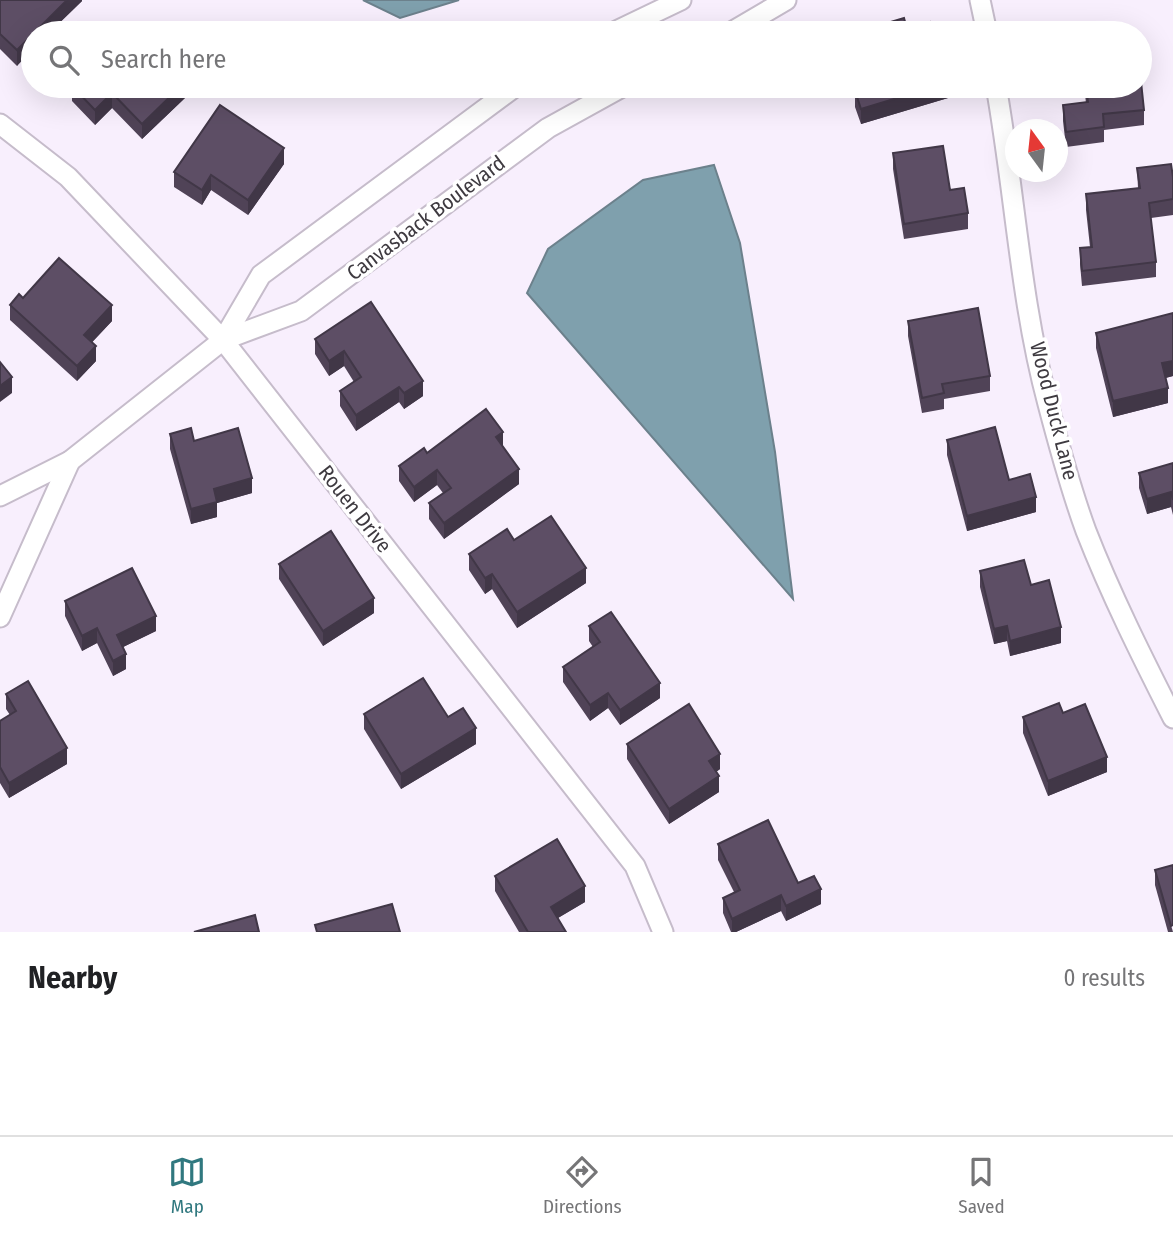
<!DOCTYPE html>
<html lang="en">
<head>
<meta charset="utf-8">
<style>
	:root { --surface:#fff; --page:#f6f6f6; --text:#202124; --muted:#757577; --line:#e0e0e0; --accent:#30787f }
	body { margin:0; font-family:"Fira Sans Condensed",sans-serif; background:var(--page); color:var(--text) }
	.compass { position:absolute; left:1005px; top:119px; width:63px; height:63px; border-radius:50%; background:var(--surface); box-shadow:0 7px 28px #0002; rotate:345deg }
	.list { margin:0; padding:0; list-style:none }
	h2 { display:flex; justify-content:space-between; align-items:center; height:91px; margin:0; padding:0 28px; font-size:30px }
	h2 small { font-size:23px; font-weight:400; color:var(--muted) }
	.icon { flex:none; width:38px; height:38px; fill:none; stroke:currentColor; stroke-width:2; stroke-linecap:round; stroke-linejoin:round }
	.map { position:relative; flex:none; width:1173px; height:932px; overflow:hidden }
	.search { position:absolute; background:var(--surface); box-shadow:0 7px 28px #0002; left:21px; right:21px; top:21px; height:77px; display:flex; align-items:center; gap:18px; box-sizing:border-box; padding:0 24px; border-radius:38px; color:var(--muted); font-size:26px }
	.sheet { height:203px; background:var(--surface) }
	nav { display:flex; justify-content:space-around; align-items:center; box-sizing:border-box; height:98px; border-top:2px solid var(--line); background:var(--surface); font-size:19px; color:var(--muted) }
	nav a { display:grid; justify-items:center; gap:4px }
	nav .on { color:var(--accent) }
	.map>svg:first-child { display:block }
	.water { fill:#7fa0ad; stroke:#6c818c; stroke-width:2 }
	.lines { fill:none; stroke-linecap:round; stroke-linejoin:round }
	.minor-casing { stroke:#c6bccb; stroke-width:23 }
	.minor { stroke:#fff; stroke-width:19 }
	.wall { fill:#504357 }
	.shaded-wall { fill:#413747 }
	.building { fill:#5d4e65; stroke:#413747; stroke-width:2 }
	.labels { text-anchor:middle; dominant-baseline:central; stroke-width:7; stroke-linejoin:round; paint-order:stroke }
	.street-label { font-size:21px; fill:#3e3a40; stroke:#fff }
</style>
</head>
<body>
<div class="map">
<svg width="1173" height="932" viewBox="0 0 1173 932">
	<rect width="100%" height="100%" fill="#f8effd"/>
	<!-- water -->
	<g class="water">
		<polygon points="363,0 459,0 400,18"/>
		<polygon points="714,165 740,243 775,452 793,599 527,293 548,249 643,180"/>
	</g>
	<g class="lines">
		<!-- minor casing -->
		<g class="minor-casing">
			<g id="minor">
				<polyline points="980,0 987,33"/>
				<polyline points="612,33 681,0"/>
				<polyline points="730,33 786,0"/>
				<path d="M996,86C1015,192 1020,300 1048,404C1059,446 1071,490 1086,531C1111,595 1142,657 1173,718"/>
				<polyline points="0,124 68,177 223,340 635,866 663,932"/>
				<polyline points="223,340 261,275 516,86"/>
				<polyline points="0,496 70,461 223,340 301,311 548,128 624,86"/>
				<polyline points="0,617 70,461"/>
			</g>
		</g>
		<!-- minor -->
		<use href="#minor" class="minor"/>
	</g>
	<!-- wall -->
	<g class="wall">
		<polygon points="0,0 82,0 82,1 49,33 33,33 17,66 0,49"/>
		<polygon points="72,86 186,86 186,97 142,139 112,108 95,125 72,101"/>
		<polygon points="872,86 948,86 948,98 861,124 855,107 855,91 872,87"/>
		<polygon points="1084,86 1140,86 1144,110 1144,125 1104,130 1104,142 1066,147 1063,121 1063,105 1086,103"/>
		<polygon points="893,153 950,190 968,213 968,229 904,239 893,169"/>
		<polygon points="284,164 248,215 211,190 202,205 174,187 174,172"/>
		<polygon points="1137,168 1173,177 1173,215 1151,218 1156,262 1156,277 1082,286 1080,264 1080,248 1090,247 1086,210 1086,194 1138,188"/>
		<polygon points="23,298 112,321 92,342 96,361 77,381 10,320 10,305"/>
		<polygon points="371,302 423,396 404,409 399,402 356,431 340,406 340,391 354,382 344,366 329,376 315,354 315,339"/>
		<polygon points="1173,313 1173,376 1165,378 1168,403 1113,417 1096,348 1096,333"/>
		<polygon points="908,321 990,376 990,391 944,399 944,409 922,413 908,336"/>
		<polygon points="170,434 194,441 252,493 217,503 217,517 191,524 170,449"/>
		<polygon points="947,440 1009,480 1036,512 967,531 947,455"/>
		<polygon points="503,447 519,484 444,539 429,519 429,503 443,493 437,485 414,502 399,481 399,466 427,453"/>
		<polygon points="1173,463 1173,515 1171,507 1147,514 1139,488 1139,473"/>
		<polygon points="514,540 586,583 517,628 492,589 485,594 469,570 469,554"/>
		<polygon points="279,564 374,613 323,646 279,579"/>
		<polygon points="980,571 1031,585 1061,643 1010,656 1007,641 994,644 980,587"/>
		<polygon points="65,601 156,631 123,647 126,669 113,676 97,643 82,651 65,616"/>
		<polygon points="589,626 660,698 620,725 608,708 590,721 563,682 563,667 593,647 589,641"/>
		<polygon points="6,694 67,764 9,798 0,783 0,721 10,715 6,709"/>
		<polygon points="1063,713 1107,772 1048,796 1023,733 1023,717"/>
		<polygon points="364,714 448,717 476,744 401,789 364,729"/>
		<polygon points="627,744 720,769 716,772 719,792 669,824 627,759"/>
		<polygon points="718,844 798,883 821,904 786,921 781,911 736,932 731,932 723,913 723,898 734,892 718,860"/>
		<polygon points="1155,870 1173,932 1168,932 1155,885"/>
		<polygon points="495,876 585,902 558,918 566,932 519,932 495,891"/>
	</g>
	<!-- shaded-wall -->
	<g class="shaded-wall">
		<polygon points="67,0 82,0 82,1 49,33 34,33"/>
		<polygon points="33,34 33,49 17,66 17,50"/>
		<polygon points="181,86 186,86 186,97 142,139 142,124"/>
		<polygon points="937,86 948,86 948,98 861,124 861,109"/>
		<polygon points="112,93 112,108 95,125 95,110"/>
		<polygon points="284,148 284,164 248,215 248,200"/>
		<polygon points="211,175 211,190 202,205 202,190"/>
		<polygon points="112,305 112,321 84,351 84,335"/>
		<polygon points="96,346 96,361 77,381 77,366"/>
		<polygon points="344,351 344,366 329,376 329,361"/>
		<polygon points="1173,361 1173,376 1162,379 1162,363"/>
		<polygon points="12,377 12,393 0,402 0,386"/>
		<polygon points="423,381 423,396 404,409 404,393"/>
		<polygon points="399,387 399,402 356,431 356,415"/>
		<polygon points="1168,388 1168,403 1113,417 1113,401"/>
		<polygon points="503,432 503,447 496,437"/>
		<polygon points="519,469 519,484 444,539 444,523"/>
		<polygon points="437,470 437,485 414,502 414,487"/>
		<polygon points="252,478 252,493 217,503 217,517 191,524 191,509 214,489"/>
		<polygon points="1171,492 1171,507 1147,514 1147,499"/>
		<polygon points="1036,497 1036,512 967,531 967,516"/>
		<polygon points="586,568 586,583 517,628 517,612"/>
		<polygon points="492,574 492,589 485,594 485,578"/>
		<polygon points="374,598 374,613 323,646 323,631"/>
		<polygon points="156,616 156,631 117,650 117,635"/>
		<polygon points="1007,626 1007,641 994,644 994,629"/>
		<polygon points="1061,627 1061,643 1010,656 1010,641"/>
		<polygon points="97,628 97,643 82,651 82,636"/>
		<polygon points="126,654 126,669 113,676 113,661"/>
		<polygon points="660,683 660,698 620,725 620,710"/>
		<polygon points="608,693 608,708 590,721 590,705"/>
		<polygon points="476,728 476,744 401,789 401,774"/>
		<polygon points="67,748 67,764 9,798 9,783"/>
		<polygon points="720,754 720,769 709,777 709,761"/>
		<polygon points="1107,757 1107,772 1048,796 1048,781"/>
		<polygon points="719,776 719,792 669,824 669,809"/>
		<polygon points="585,886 585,902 551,922 551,907"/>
		<polygon points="821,889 821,904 786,921 786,906"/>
		<polygon points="781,895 781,911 736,932 732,932 732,919"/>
	</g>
	<!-- building -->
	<g class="building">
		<polygon points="0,0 67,0 17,50 0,34"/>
		<polygon points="904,18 907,29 930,22 933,33 861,33 860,31"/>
		<polygon points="1140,72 1144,110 1103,114 1104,127 1066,132 1063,105 1088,102 1086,86 1140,86"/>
		<polygon points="72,86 181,86 142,124 112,93 95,110"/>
		<polygon points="875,86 937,86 861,109 855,91"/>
		<polygon points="220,105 284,148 248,200 211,175 202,190 174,172"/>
		<polygon points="943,146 950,190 964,188 968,213 904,224 893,153"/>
		<polygon points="1171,164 1173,177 1173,199 1149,203 1156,262 1082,271 1080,248 1092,247 1086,194 1140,188 1137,168"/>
		<polygon points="59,258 112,305 84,335 96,346 77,366 10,305 19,294 23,298"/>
		<polygon points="371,302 423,381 404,393 399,387 356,415 340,391 361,377 344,351 329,361 315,339"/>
		<polygon points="978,308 990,376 942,384 944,393 922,398 908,321"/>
		<polygon points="1173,313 1173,361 1162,363 1168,388 1113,401 1096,333"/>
		<polygon points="0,362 12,377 0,386"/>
		<polygon points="486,409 503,432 496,437 519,469 444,523 429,503 451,488 437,470 414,487 399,466 424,448 427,453"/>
		<polygon points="995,427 1009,480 1030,474 1036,497 967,516 947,440"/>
		<polygon points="191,428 194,441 238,428 252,478 214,489 217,502 191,509 170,434"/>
		<polygon points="1173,463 1173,500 1171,492 1147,499 1139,473"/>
		<polygon points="551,516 586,568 517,612 492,574 485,578 469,554 507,529 514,540"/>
		<polygon points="331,531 374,598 323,631 279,564"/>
		<polygon points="1024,560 1031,585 1049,580 1061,627 1010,641 1007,626 994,629 980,571"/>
		<polygon points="132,568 156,616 117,635 126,654 113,661 97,628 82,636 65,601"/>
		<polygon points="611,612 660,683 620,710 608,693 590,705 563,667 600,642 589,626"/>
		<polygon points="423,678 448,717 463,708 476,728 401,774 364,714"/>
		<polygon points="28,681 67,748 9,783 0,767 0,721 16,711 6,694"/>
		<polygon points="1059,703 1063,713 1085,704 1107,757 1048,781 1023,717"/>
		<polygon points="689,704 720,754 709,761 719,776 669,809 627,744"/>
		<polygon points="768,820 798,883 814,876 821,889 786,906 781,895 732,919 723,898 740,890 718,844"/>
		<polygon points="557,839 585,886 551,907 566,932 528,932 495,876"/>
		<polygon points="1173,865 1173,925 1171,926 1155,870"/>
		<polygon points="392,904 400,932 317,932 315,925"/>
		<polygon points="255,915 259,932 194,932"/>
	</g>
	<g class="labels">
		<!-- street labels -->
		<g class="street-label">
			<text transform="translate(426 218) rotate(-37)">Canvasback Boulevard</text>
			<text transform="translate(1054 411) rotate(76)">Wood Duck Lane</text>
			<text transform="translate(355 509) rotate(52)">Rouen Drive</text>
		</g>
	</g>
</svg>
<svg class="compass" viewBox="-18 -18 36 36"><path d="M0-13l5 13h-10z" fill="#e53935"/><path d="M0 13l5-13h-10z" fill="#757577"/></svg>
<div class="search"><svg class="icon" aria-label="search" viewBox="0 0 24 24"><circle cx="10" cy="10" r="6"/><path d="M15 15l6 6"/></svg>Search here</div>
</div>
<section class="sheet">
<h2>Nearby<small>0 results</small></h2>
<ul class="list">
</ul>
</section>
<nav>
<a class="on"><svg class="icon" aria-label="map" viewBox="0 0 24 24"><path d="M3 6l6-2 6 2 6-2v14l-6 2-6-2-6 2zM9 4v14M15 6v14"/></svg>Map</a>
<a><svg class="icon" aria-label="directions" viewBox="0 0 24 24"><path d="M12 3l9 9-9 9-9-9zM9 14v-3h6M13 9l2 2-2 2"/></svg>Directions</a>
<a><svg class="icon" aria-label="saved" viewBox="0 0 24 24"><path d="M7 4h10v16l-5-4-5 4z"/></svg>Saved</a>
</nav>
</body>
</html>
